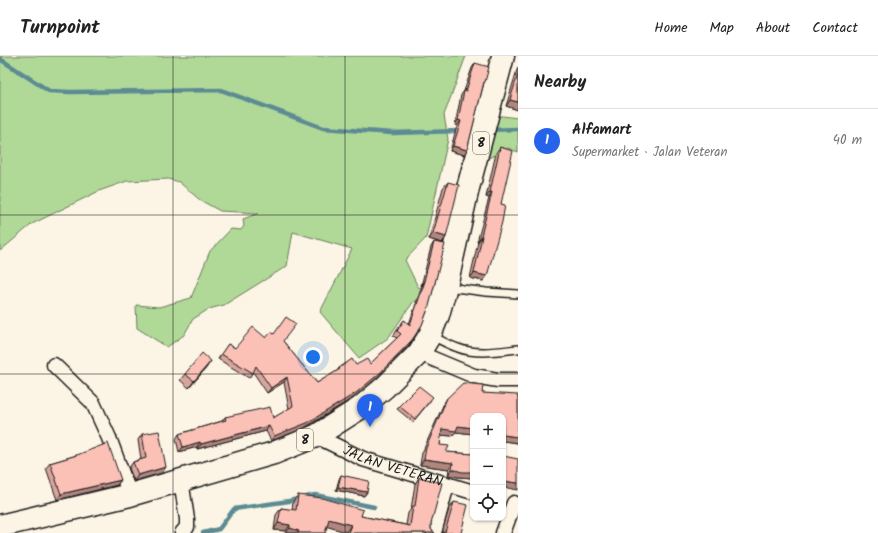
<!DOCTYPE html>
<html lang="en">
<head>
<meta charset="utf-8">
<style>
	:root { --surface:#fff; --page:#f6f6f6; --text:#222; --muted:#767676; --line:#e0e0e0; --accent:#2563eb }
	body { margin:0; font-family:Kalam,sans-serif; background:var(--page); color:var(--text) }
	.controls { position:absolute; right:12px; bottom:12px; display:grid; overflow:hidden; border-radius:8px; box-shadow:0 1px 3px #0004 }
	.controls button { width:36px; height:36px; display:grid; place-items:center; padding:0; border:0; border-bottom:1px solid var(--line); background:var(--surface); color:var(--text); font:20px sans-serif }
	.you { position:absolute; left:313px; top:301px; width:14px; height:14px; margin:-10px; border:3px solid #fff; border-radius:50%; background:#1a73e8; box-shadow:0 0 0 6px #1a73e833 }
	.badge { display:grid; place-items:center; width:26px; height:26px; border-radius:50%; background:var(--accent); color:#fff; font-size:13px; font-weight:700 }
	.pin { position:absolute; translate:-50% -33px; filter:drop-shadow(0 1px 2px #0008) }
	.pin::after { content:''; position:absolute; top:21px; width:14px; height:12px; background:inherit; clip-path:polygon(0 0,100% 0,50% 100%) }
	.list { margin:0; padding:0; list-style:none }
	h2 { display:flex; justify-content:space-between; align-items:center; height:52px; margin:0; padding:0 16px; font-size:17px }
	h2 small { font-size:13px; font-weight:400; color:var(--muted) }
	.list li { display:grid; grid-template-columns:26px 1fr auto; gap:12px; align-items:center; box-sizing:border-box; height:64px; padding:0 16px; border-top:1px solid var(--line) }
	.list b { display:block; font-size:15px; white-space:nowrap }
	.list p { margin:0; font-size:13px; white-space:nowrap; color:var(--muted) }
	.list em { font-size:13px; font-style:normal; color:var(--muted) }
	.icon { flex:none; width:22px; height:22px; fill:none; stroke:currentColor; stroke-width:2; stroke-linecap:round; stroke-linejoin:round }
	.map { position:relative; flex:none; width:518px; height:477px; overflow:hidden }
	header { display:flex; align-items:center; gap:24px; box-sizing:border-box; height:56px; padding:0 20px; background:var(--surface); border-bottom:1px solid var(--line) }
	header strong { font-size:19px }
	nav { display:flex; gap:22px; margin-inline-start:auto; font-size:14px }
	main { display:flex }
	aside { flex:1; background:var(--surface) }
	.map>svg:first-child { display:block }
	.green { fill:#b0d997; stroke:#667a5a }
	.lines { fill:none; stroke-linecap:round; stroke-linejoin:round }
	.stream { stroke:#5c8b93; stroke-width:4.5 }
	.lane-casing { stroke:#1c1c1c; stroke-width:10 }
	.street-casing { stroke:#1c1c1c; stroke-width:17 }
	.highway-casing { stroke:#1c1c1c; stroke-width:25 }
	.lane { stroke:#fcf5e5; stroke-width:7 }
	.street { stroke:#fcf5e5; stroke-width:14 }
	.highway { stroke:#fcf5e5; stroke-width:22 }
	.wall { fill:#d8a59d; stroke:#1c1c1c }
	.shaded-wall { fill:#b0867f; stroke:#1c1c1c }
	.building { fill:#fbc0b6; stroke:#1c1c1c }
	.grid { fill:none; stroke:#1c1c1c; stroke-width:1; stroke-opacity:0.55 }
	.labels { text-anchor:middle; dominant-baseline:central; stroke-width:3; stroke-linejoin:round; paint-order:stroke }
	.shield { fill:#fcf5e5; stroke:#5f5d58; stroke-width:1 }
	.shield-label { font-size:13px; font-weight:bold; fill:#1c1c1c }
	.street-label { font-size:14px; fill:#1c1c1c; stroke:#fcf5e5 }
</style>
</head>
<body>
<header>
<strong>Turnpoint</strong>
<nav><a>Home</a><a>Map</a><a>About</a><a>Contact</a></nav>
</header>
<main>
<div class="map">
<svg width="518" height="477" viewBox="0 0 518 477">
	<rect width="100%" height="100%" fill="#fcf5e5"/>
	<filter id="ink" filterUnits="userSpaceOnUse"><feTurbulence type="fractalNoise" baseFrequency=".025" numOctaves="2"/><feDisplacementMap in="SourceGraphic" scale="8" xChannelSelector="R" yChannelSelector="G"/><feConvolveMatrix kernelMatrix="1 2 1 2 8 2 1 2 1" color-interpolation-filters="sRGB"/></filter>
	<g filter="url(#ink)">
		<!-- green -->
		<g class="green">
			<polygon points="0,0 466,0 444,59 448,83 426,182 405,204 418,231 431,235 428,248 414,245 388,282 359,302 320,256 352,193 293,176 287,210 224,249 209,253 193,263 184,279 167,291 137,272 136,249 159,251 191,242 210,195 231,173 241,174 244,170 243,163 259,157 220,155 200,144 179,126 168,123 127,125 99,135 32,168 0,195"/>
			<polygon points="494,59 518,62 518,96 508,92 485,104"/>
		</g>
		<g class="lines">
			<!-- stream -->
			<g class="stream">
				<polyline points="0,3 49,35 70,36 221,34 323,72 392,77 460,75"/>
				<polyline points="490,74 518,73"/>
				<polyline points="203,477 219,473 234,453 289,445 315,439 374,451"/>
			</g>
			<!-- lane casing -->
			<g class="lane-casing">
				<g id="lane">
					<polyline points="448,231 486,236 518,238"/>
					<path d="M432,280C440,284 449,289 458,292C476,299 499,295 518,293"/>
				</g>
			</g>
			<!-- street casing -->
			<g class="street-casing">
				<g id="street">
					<polyline points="419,297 474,320 498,324 518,324"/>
					<polyline points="54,309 93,347 109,382 130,439"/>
					<path id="s1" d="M316,380L363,403L473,436"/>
					<polyline points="181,424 187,463 187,471 182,477"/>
					<polyline points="434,477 447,429"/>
					<polyline points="503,477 514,447"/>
				</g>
			</g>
			<!-- highway casing -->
			<g class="highway-casing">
				<polyline id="highway" points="0,470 130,439 274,397 316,380 360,352 385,331 419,297 430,279 438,259 446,230 468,132 503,0"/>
			</g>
			<!-- lane -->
			<use href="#lane" class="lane"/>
			<!-- street -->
			<use href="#street" class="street"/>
			<!-- highway -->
			<use href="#highway" class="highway"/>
		</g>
		<!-- wall -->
		<g class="wall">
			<polygon points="475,7 483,29 467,94 464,99 450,95 457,70 455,69 461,39 464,35 472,12"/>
			<polygon points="518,12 518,54 506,50 517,14"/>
			<polygon points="500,91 501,148 487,220 483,225 470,222 478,186 477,186 489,142 486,141 496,97"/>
			<polygon points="448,126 446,181 442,187 429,183 443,132"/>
			<polygon points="434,186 412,284 409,289 377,322 353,342 304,372 271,385 266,375 197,393 197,391 179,396 176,383 179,378 222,365 225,361 273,362 289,353 284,326 267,337 253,316 249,322 218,303 228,288 235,292 266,282 274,278 283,285 317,327 337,315 339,312 370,308 397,282 393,280 404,264 409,268 422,230 421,230 431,191"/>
			<polygon points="207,311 189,332 180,324 185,318"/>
			<polygon points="482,337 518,341 518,387 503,385 503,360 473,360 473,378 456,376 452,380 441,379 440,389 446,396 473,398 473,422 458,421 448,419 449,413 420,409 422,397 444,347 447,342"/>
			<polygon points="431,344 413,366 397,353 399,350"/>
			<polygon points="142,378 162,417 134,425 129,412 133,406 141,403 138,384"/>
			<polygon points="77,399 121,424 117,429 57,444 46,412 50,407"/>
			<polygon points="341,419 367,436 364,440 336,434 339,423"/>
			<polygon points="419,421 431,468 431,473 433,476 435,477 345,477 346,476 327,470 325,477 285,477 286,475 274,474 276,459 281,452 292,454 293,446 298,439 361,460 406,469 408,457 411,453 415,428"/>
			<polygon points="454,446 461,477 442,477 449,453"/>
		</g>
		<!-- shaded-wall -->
		<g class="shaded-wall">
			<polygon points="510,44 518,46 518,54 506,50"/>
			<polygon points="458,64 461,65 457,70 455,69"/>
			<polygon points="453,90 467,94 464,99 450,95"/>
			<polygon points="490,136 492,136 489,142 486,141"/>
			<polygon points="433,177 446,181 442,187 429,183"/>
			<polygon points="481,180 482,180 478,186 477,186"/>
			<polygon points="474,217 487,220 483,225 470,222"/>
			<polygon points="424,225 425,225 422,230 421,230"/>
			<polygon points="412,284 409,289 377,322 353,342 304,372 271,385 274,380"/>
			<polygon points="211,305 207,311 189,332 194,325"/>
			<polygon points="287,321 284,326 267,337 271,332"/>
			<polygon points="269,370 266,375 197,393 201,388"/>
			<polygon points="458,370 473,372 473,378 456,376 452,380 438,379 442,373"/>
			<polygon points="503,379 518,381 518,387 503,385"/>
			<polygon points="200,386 197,391 179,396 183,391"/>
			<polygon points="424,403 453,407 449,413 420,409"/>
			<polygon points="166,411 162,417 134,425 138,419"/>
			<polygon points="452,413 473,416 473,422 458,421 448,419"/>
			<polygon points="121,424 117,429 57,444 61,438"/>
			<polygon points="503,425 518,427 518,434 503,431"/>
			<polygon points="338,431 367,436 364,440 336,434"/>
			<polygon points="329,463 351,469 346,476 325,470"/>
			<polygon points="278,467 290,469 286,475 274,474"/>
			<polygon points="290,472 299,475 298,477 286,477"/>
		</g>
		<!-- building -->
		<g class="building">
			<polygon points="475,7 489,11 485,26 484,26 467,94 453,90 461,65 458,64 464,35 466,35"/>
			<polygon points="518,18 518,46 510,44"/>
			<polygon points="500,91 513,95 501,148 505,149 502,166 487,220 474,217 482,180 481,180 492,136 490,136"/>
			<polygon points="448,126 459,129 446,181 433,177"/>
			<polygon points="434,186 445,188 429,250 422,269 412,284 380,317 356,337 307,367 274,380 269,370 201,388 200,386 183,391 179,378 226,364 225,361 270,351 273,362 293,350 287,321 271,332 256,310 253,317 221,298 228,288 235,292 253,271 266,282 271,276 274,278 286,261 296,268 283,285 317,327 340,313 339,312 352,303 356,309 367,303 370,308 401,278 397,275 404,264 410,269 425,225 424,225"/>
			<polygon points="202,297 211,305 194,325 185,318"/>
			<polygon points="463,327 483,329 482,337 518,339 517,341 518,341 518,381 503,379 503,360 473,360 473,372 458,370 456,375 442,373 440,389 449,390 446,396 473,398 473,416 462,416 452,413 453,407 424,403 426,392 447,342"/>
			<polygon points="419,330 433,341 415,363 399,350"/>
			<polygon points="159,375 166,411 138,419 133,406 146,402 142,378"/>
			<polygon points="108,387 121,424 61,438 50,407 77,399"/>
			<polygon points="503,400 518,403 518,427 503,425"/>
			<polygon points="341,419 369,425 367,436 338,431"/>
			<polygon points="419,421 442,427 431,468 431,473 433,476 435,477 348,477 351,469 329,463 325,477 298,477 299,475 290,472 290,469 278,467 281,452 296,454 298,439 322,442 363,454 361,460 410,470 413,450 415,450"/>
			<polygon points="454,446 468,449 461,477 443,477 445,476"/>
		</g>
	</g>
	<!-- grid -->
	<path class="grid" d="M173,0V477M345,0V477M0,159H518M0,318H518"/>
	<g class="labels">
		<!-- shield labels -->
		<g class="shield">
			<rect x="473" y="76" width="16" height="22" rx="3"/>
			<rect x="297" y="373" width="16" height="22" rx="3"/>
		</g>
		<g class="shield-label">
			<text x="481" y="87">8</text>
			<text x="305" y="384">8</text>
		</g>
		<!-- street labels -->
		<g class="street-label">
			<text stroke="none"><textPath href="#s1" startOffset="83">JALAN VETERAN</textPath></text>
		</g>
	</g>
</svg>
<div class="controls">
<button>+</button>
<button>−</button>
<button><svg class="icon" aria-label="locate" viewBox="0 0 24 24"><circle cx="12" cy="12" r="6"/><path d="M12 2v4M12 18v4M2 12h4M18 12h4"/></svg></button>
</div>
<div class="you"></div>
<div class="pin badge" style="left:370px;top:371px">1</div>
</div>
<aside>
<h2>Nearby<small></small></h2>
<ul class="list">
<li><span class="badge">1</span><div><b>Alfamart</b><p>Supermarket · Jalan Veteran</p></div><em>40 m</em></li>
</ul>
</aside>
</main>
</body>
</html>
